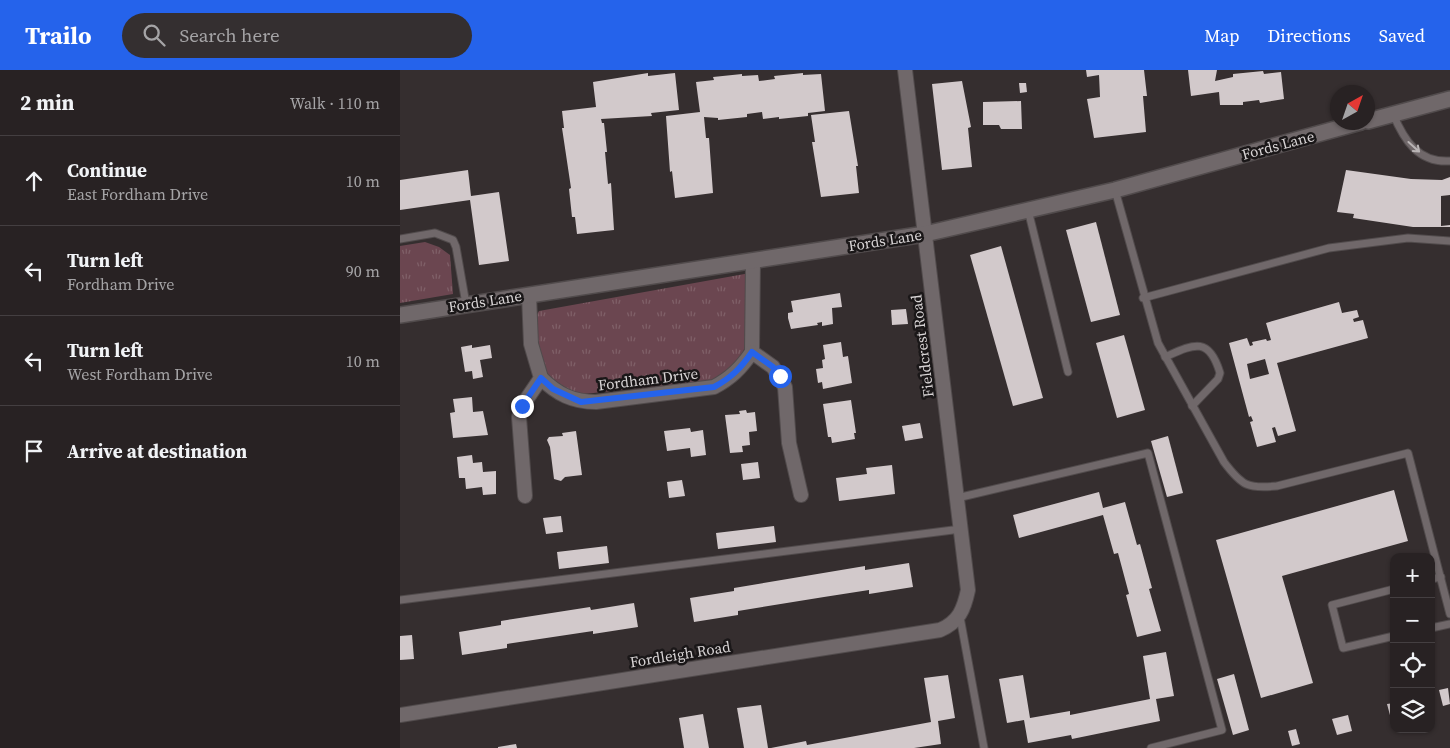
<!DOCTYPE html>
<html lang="en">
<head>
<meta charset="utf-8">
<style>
	:root { --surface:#282223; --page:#342f30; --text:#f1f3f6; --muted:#a5a4a6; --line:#443f41; --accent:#2563eb }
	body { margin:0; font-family:"Source Serif 4",serif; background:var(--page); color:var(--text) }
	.controls { position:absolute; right:15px; bottom:15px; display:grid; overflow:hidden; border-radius:10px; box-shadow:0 1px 4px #0004 }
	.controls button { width:45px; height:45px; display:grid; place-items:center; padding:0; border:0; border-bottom:1px solid var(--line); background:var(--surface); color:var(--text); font:25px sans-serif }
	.compass { position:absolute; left:930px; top:15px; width:45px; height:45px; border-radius:50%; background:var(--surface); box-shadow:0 1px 4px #0004; rotate:40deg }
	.stop { position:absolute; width:15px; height:15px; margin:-11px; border:4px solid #2563eb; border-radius:50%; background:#fff }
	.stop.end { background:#2563eb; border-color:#fff; box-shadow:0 1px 5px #0008 }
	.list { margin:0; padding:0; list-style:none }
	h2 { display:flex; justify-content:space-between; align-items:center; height:65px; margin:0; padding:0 20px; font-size:21px }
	h2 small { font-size:16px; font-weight:400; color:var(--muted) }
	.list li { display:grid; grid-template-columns:32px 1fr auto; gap:15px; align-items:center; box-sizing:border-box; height:90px; padding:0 20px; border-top:1px solid var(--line) }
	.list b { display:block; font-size:19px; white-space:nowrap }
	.list p { margin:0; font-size:16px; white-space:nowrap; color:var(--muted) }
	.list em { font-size:16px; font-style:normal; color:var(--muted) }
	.icon { flex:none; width:28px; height:28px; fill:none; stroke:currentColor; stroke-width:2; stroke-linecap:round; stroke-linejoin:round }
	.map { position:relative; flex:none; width:1050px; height:678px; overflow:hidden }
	header { display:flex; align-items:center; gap:30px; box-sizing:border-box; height:70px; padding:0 25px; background:var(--accent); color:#fff }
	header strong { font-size:24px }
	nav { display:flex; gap:28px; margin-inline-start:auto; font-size:18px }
	.search { width:350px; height:45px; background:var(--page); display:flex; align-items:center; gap:12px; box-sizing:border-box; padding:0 18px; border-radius:28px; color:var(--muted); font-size:19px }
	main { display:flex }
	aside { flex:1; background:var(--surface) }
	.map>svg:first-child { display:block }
	.grass { fill:url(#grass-tufts) }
	.building { fill:#d2c9cb; fill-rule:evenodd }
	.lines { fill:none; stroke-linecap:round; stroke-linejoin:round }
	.lane-casing { stroke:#514b4c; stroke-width:9 }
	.street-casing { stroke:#514b4c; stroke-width:16 }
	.secondary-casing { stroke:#514b4c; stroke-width:18 }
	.lane { stroke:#70686a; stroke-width:7 }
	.street { stroke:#70686a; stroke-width:14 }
	.secondary { stroke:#70686a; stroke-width:15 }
	.oneway { stroke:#b9b4b5 }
	.route { stroke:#2563eb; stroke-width:6 }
	.labels { text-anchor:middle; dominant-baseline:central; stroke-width:5; stroke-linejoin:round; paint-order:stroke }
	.street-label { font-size:15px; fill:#d8d4d5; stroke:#1a1718 }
</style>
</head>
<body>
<header>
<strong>Trailo</strong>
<div class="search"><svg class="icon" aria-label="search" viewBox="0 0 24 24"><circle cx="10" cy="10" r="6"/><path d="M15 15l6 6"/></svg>Search here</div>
<nav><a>Map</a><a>Directions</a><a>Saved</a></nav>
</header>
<main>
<aside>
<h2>2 min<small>Walk · 110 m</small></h2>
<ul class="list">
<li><svg class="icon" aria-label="ahead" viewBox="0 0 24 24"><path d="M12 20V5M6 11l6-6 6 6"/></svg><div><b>Continue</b><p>East Fordham Drive</p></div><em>10 m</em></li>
<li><svg class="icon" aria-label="left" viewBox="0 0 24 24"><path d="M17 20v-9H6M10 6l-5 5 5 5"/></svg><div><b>Turn left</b><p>Fordham Drive</p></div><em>90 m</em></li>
<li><svg class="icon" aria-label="left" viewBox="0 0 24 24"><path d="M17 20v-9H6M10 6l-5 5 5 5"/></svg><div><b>Turn left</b><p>West Fordham Drive</p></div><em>10 m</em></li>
<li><svg class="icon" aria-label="arrive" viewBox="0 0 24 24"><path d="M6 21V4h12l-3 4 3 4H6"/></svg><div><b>Arrive at destination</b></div></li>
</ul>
</aside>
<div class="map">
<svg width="1050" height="678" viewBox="0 0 1050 678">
	<defs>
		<pattern id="grass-tufts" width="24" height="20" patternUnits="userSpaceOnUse" patternTransform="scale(1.25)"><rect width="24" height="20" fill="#6b4650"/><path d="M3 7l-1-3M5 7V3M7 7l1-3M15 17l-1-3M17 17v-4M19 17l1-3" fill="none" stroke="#7f6068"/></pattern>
	</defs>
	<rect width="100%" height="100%" fill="#352e2f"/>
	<!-- grass -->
	<g class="grass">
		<polygon points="25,172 39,177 50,185 53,224 0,233 0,176"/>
		<path d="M350,203L346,274C340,293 328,304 309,311L174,325C166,319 154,313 148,306C138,292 129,256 139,241Z"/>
	</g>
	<!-- building -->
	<g class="building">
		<polygon points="686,0 744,0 747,26 743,26 746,62 694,68 687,29 700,27 699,5 687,7"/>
		<polygon points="788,0 817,0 815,11 833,7 833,4 863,1 864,4 881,2 884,29 860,33 859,30 843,32 843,35 820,35 819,22 791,26"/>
		<polygon points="248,3 248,6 275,3 279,40 251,43 252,46 201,49 202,53 204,53 207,82 205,82 208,114 211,113 214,160 177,164 175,147 172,147 169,119 171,118 162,58 164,58 162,41 196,37 193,12"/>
		<polygon points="403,3 403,5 421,4 425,41 408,43 408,46 379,49 379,47 363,49 362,42 347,44 347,47 318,50 318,48 304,47 306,68 309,68 313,123 275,128 272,101 270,102 266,46 300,42 296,12 314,10 313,7 342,4 342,6 358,5 359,11 375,9 374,6"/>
		<polygon points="562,11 571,57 568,58 572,97 542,100 532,14"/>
		<polygon points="619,13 626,13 627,22 620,23"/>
		<polygon points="621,31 622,59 601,59 599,55 583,55 583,32"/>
		<polygon points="449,41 458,96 456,96 459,123 421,127 412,72 415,72 411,45"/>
		<polygon points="68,100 71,126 99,122 109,191 79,195 70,130 0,140 0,110"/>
		<polygon points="946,100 1011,109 1042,110 1050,107 1050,125 1041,126 1041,156 1050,155 1050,157 1013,157 953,148 954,144 937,142"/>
		<polygon points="696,152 720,245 691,252 666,160"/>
		<polygon points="601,176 643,328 613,336 570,185"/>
		<polygon points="440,223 442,237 432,238 433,254 422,256 422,252 417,253 418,255 391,259 388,248 388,243 393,242 391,231"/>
		<path d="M939,232L942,243L957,240L959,247L953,249L954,252L963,250L968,268L877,293L896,361L878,366L875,357L872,358L876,372L857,377L850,352L853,351L851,346L849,347L829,273L847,268L850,276L853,275L852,272L866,269L867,271L871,270L866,253ZM865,289L869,304L850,309L847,294Z"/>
		<polygon points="506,239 508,254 492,255 491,240"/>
		<polygon points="724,265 745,340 717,348 696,273"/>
		<polygon points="441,272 443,287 448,286 452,313 423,319 422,312 418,313 416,299 423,298 422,290 425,289 423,275"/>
		<polygon points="72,275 72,278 90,275 92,288 80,290 83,307 73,309 72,301 65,302 61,277"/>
		<polygon points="72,327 73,342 83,341 88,365 53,368 50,343 55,342 53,329"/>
		<polygon points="451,330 456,363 454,363 455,369 432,373 431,367 428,367 423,334"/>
		<polygon points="346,340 347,343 355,342 357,361 349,362 350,375 342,376 343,382 330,383 325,345 340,344 339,341"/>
		<polygon points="520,353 523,368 505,371 502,356"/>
		<polygon points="290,358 291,362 303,360 306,385 291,387 290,378 267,381 264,361"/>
		<polygon points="176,361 182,405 165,407 161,411 154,409 150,377 147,370 149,367 163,366 162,363"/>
		<polygon points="768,366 783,423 767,427 751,371"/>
		<polygon points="72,385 73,393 82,392 83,402 96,401 96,424 83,425 82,417 66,419 65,408 59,408 57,387"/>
		<polygon points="358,392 360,408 343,410 341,394"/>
		<polygon points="492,395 495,424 439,431 436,408 467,404 466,398"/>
		<polygon points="282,410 285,426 269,428 267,412"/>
		<polygon points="994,420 1008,471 882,506 913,613 861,628 816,470"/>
		<polygon points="699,422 703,438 725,432 737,475 740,474 752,518 749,519 761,561 737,567 726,525 729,524 718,483 714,484 703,445 619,468 613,445"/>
		<polygon points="161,446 163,462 146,464 143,448"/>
		<polygon points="374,456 376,472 318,479 316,463"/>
		<polygon points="207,476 209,493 159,499 157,482"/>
		<polygon points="509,493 513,517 469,524 469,520 424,527 338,541 338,545 294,552 290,528 334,521 334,518 465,496 465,500"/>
		<polygon points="234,533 238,557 193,564 193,561 107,574 107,578 62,585 59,562 101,555 101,551 113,549 190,537 191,540"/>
		<polygon points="12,565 14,589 0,590 0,566"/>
		<polygon points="766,582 774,626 756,629 760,651 672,669 671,665 628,673 624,650 607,653 599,609 623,605 630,648 670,641 670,645 750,629 743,586"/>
		<polygon points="834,604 849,660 833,665 817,609"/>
		<polygon points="548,605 555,648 538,651 541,674 514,678 371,678 406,671 407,675 531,652 524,608"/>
		<polygon points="1048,618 1050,634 1043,636 1039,620"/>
		<polygon points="994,633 994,648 991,649 987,634"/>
		<polygon points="361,635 368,678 344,678 337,638"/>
		<polygon points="303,644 309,678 284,678 279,648"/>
		<polygon points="948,645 952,661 937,665 932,649"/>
		<polygon points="896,659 900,674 892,676 888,661"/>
		<polygon points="116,674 117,678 98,678 98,677"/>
	</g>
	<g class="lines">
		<!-- lane casing -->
		<g class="lane-casing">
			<g id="lane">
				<path d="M993,44C1004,70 1018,93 1050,91"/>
				<path d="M715,120L758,273L824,392C842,416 848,419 877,416L1008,383L1050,544"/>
				<polyline points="628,140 668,302"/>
				<polyline points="0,169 35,163 53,170 56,177 66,234"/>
				<polyline points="743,228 929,178 1008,168 1050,171"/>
				<path d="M765,287C794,274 809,266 820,303L818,309L792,336"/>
				<polyline points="557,428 748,383 822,660 751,678"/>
				<polyline points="1031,509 1041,507"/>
				<polyline points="994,519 932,535 943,578 994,566"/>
				<polyline points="0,530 561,459"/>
				<polyline points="560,547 584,678"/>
				<polyline points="1031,558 1050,554"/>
			</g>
		</g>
		<!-- street casing -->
		<g class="street-casing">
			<g id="street">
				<polyline points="353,191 352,282 373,297 385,317 389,373 401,425"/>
				<path d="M141,308C157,324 173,332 196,332L314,317C331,308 341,298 352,282"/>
				<polyline points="125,426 119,347 122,336 141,308 131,274 129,225"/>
				<path d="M0,645L540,560C559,552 564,539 568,520L505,0"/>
			</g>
		</g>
		<!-- secondary casing -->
		<g class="secondary-casing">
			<g id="secondary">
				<polyline points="968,51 1050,29"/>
				<polyline points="0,245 525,164 715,120 961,52"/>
			</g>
		</g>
		<!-- lane -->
		<use href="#lane" class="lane"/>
		<!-- street -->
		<use href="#street" class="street"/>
		<!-- secondary -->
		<use href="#secondary" class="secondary"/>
	</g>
	<!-- one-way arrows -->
	<defs><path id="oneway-shaft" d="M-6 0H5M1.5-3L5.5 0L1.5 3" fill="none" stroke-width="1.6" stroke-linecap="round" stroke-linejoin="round" transform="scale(1.25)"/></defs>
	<use class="oneway" href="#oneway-shaft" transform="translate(1014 77) rotate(42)"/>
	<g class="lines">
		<!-- route -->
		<path class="route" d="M122,336L141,308L153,319L181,332L314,317C331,308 341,298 352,282L373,297L380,306"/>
	</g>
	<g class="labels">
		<!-- street labels -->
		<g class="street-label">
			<text transform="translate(878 75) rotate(-15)">Fords Lane</text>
			<text transform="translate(485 170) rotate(-9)">Fords Lane</text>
			<text transform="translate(85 231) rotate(-9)">Fords Lane</text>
			<text transform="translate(522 276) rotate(-97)">Fieldcrest Road</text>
			<text transform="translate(248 309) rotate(-7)">Fordham Drive</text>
			<text transform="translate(280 584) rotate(-9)">Fordleigh Road</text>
		</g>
	</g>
</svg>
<div class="controls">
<button>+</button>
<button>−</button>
<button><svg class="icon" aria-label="locate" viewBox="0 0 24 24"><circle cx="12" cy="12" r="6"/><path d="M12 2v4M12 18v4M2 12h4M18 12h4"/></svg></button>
<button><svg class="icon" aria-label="layers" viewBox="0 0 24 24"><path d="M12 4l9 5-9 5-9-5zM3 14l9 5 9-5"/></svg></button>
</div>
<svg class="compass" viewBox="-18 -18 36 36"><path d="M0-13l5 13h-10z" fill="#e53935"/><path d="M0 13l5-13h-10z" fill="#a5a4a6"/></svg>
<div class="stop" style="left:380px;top:306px"></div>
<div class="stop end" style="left:122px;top:336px"></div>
</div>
</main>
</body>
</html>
